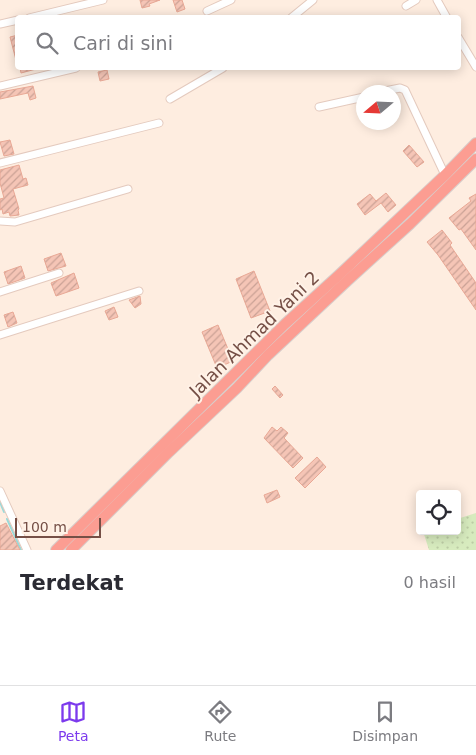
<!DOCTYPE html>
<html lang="id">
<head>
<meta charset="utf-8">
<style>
	:root { --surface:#fff; --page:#f2f2f3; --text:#2b2b33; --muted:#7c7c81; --line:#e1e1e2; --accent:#7c3aed }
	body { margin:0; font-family:"DejaVu Sans",sans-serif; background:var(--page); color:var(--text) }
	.controls { position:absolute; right:15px; bottom:15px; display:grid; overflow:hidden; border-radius:5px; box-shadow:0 2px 12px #0003 }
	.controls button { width:45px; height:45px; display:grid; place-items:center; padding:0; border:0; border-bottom:1px solid var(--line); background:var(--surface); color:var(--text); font:25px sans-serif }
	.compass { position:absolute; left:356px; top:85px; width:45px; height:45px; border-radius:50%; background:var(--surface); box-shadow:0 2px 12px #0003; rotate:251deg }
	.scale { position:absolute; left:15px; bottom:12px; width:86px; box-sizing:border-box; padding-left:5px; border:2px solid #754f46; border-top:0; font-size:14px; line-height:18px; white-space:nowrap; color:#754f46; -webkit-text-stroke:4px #fff2e7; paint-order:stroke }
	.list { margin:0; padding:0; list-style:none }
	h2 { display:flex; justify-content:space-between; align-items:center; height:65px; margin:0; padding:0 20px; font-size:21px }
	h2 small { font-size:16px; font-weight:400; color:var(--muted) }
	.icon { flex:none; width:28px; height:28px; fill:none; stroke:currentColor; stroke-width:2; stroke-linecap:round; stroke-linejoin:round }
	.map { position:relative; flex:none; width:476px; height:550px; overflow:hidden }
	.search { position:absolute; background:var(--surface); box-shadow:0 2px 12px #0003; left:15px; right:15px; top:15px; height:55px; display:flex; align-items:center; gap:12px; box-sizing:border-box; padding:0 18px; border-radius:5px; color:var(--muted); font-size:19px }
	.sheet { height:135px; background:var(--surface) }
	nav { display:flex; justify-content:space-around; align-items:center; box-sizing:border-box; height:70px; border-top:1px solid var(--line); background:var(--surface); font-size:14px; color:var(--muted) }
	nav a { display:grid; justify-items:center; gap:2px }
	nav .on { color:var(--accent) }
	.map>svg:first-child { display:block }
	.park { fill:url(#park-dots) }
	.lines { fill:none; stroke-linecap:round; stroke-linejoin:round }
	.stream { stroke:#99dada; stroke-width:2 }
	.building { fill:url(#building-hatch); stroke:#e8a895 }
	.minor-casing { stroke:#e4cabe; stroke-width:9 }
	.highway-casing { stroke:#d8cecb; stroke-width:12 }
	.minor { stroke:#fff; stroke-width:7 }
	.highway { stroke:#fc9d92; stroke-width:10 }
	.labels { text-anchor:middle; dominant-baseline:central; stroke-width:4; stroke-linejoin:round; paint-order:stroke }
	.street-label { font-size:18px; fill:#754f46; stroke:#fff2e7 }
</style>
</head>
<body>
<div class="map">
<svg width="476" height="550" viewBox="0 0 476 550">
	<defs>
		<pattern id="park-dots" width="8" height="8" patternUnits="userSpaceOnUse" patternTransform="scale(1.25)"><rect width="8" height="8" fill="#d7ebbe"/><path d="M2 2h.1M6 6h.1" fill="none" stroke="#bccba5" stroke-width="1.8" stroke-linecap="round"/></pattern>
		<pattern id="building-hatch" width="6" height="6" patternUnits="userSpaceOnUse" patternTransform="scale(1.25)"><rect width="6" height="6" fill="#f5c5b6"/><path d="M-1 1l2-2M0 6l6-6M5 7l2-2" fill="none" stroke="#cba296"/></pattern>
	</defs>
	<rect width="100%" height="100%" fill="#feede0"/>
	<!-- park -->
	<polygon class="park" points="476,513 476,550 429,550 423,531 457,531 457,519"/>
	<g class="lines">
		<!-- stream -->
		<g class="stream">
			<polyline points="0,502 4,512"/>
			<polyline points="7,519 21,550"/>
		</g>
	</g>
	<!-- building -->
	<g class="building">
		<polygon points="140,0 160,0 149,4 150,6 142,8"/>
		<polygon points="173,0 182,0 185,9 177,12"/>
		<polygon points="18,35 18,59 16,60 10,37"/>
		<polygon points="20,68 36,68 36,69 21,73"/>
		<polygon points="107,70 109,79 100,81 98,72"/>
		<polygon points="33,86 36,98 30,100 28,93 0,99 0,92"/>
		<polygon points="10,140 14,154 4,156 0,142"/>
		<polygon points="409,145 424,162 417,167 403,151"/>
		<polygon points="19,165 23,179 26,178 28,185 13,189 19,209 18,210 19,215 10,216 9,212 3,214 2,209 0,210 0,199 4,198 0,183 0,170"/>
		<polygon points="386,193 396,205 388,212 381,203 365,215 357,204 370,194 376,201"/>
		<polygon points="476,194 476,250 461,229 459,230 449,218 471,201 469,198"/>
		<polygon points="442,230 452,243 450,245 476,283 476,310 438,255 427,242"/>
		<polygon points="61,253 66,266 48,271 44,259"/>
		<polygon points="21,266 25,278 8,284 4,272"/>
		<polygon points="254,271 270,311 251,318 236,279"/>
		<polygon points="74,273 79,288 56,296 51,283"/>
		<polygon points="140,296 141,304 135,308 129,300"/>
		<polygon points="114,307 118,317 109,320 105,311"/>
		<polygon points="13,312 17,323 8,327 4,315"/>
		<polygon points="218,325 233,361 217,368 202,332"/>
		<polygon points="275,386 283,395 280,398 272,389"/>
		<polygon points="272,427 277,431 281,427 288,433 284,438 303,458 293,468 264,438"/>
		<polygon points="317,457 326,467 305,488 295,478"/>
		<polygon points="277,490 280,497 267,503 264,495"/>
		<polygon points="6,523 20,550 0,550 0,526"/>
	</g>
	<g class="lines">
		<!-- minor casing -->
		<g class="minor-casing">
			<g id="minor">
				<polyline points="437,0 447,18"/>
				<polyline points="406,6 416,0"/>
				<polyline points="207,11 231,0"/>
				<polyline points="29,18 103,0"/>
				<polyline points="291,18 313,0"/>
				<polyline points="0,24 18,20"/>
				<polyline points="458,37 476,67"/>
				<polyline points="0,86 76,68"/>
				<polyline points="380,92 400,88 405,90 445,175"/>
				<polyline points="170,99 223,68"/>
				<polyline points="319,107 364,97"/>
				<polyline points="0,163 159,123"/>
				<polyline points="0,221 15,222 128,189"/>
				<polyline points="0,292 59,273"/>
				<polyline points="0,335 139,291"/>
				<polyline points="0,491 27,550"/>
			</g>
		</g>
		<!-- highway casing -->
		<g class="highway-casing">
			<g id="highway">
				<polyline points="56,550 285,324 339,275 445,175 476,143"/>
				<polyline points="71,550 168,453 237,388 268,355 347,281 410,224 476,159"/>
			</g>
		</g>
		<!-- minor -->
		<use href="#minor" class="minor"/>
		<!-- highway -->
		<use href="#highway" class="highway"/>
	</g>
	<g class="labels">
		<!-- street labels -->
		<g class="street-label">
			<text transform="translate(254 334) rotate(-44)">Jalan Ahmad Yani 2</text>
		</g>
	</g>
</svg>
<div class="controls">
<button><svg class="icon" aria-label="locate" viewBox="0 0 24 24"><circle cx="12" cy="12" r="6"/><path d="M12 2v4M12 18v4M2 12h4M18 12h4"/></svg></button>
</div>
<svg class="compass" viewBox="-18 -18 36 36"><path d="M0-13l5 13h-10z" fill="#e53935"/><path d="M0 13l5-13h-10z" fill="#7c7c81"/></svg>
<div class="scale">100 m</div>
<div class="search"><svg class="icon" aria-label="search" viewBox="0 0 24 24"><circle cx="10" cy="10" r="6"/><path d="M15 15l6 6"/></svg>Cari di sini</div>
</div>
<section class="sheet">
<h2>Terdekat<small>0 hasil</small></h2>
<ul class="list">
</ul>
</section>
<nav>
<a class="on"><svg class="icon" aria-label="map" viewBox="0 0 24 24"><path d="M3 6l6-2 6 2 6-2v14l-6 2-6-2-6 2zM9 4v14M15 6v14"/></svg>Peta</a>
<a><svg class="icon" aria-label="directions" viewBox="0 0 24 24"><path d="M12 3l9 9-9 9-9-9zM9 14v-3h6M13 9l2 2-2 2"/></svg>Rute</a>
<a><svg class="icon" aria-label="saved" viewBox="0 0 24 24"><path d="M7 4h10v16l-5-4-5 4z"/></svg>Disimpan</a>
</nav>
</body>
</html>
